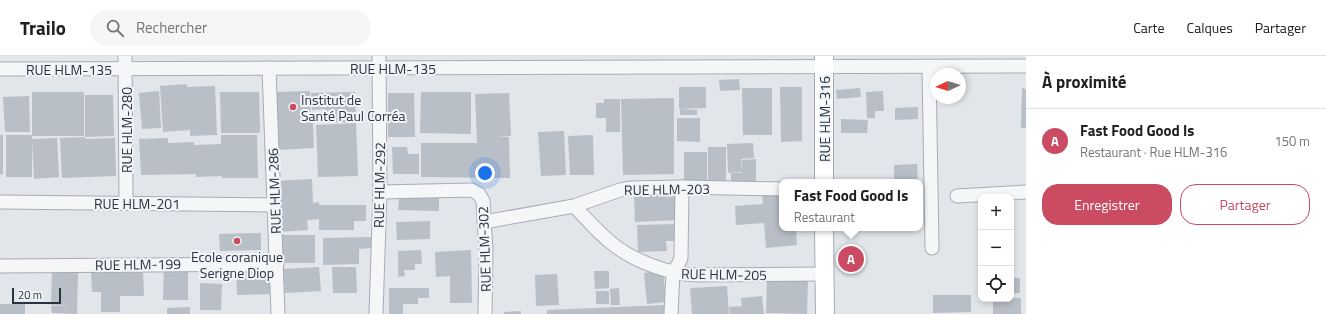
<!DOCTYPE html>
<html lang="fr">
<head>
<meta charset="utf-8">
<style>
	:root { --surface:#fff; --page:#f6f6f6; --text:#202124; --muted:#757577; --line:#e0e0e0; --accent:#cb4b62 }
	body { margin:0; font-family:"Titillium Web",sans-serif; background:var(--page); color:var(--text) }
	.controls { position:absolute; right:12px; bottom:12px; display:grid; overflow:hidden; border-radius:8px; box-shadow:0 2px 6px #0003 }
	.controls button { width:36px; height:36px; display:grid; place-items:center; padding:0; border:0; border-bottom:1px solid var(--line); background:var(--surface); color:var(--text); font:20px sans-serif }
	.compass { position:absolute; left:930px; top:12px; width:36px; height:36px; border-radius:50%; background:var(--surface); box-shadow:0 2px 6px #0003; rotate:266deg }
	.scale { position:absolute; left:12px; bottom:10px; width:49px; box-sizing:border-box; padding-left:4px; border:2px solid #2a3341; border-top:0; font-size:11px; line-height:14px; white-space:nowrap; color:#2a3341; -webkit-text-stroke:3px #f2f4f7; paint-order:stroke }
	.you { position:absolute; left:485px; top:117px; width:14px; height:14px; margin:-10px; border:3px solid #fff; border-radius:50%; background:#1a73e8; box-shadow:0 0 0 6px #1a73e833 }
	.badge { display:grid; place-items:center; width:26px; height:26px; border-radius:50%; background:var(--accent); color:#fff; font-size:13px; font-weight:700 }
	.pin { position:absolute; translate:-50% -50%; border:2px solid #fff; box-shadow:0 1px 4px #0006 }
	.popup { position:absolute; left:779px; top:123px; width:144px; height:52px; box-sizing:border-box; display:grid; place-content:center; border-radius:8px; background:var(--surface); filter:drop-shadow(0 1px 3px #0005); font-size:13px; white-space:nowrap; color:var(--muted) }
	.popup b { font-size:15px; color:var(--text) }
	.popup::after { content:''; position:absolute; left:50%; top:100%; margin-left:-8px; border:8px solid transparent; border-top-color:var(--surface) }
	.list { margin:0; padding:0; list-style:none }
	h2 { display:flex; justify-content:space-between; align-items:center; height:52px; margin:0; padding:0 16px; font-size:17px }
	h2 small { font-size:13px; font-weight:400; color:var(--muted) }
	.list li { display:grid; grid-template-columns:26px 1fr auto; gap:12px; align-items:center; box-sizing:border-box; height:64px; padding:0 16px; border-top:1px solid var(--line) }
	.list b { display:block; font-size:15px; white-space:nowrap }
	.list p { margin:0; font-size:13px; white-space:nowrap; color:var(--muted) }
	.list em { font-size:13px; font-style:normal; color:var(--muted) }
	.actions { display:flex; gap:8px; padding:12px 16px }
	.actions a { flex:1; padding:9px 0; border:1px solid var(--accent); border-radius:16px; text-align:center; font-size:14px; color:var(--accent) }
	.actions .main { background:var(--accent); color:#fff }
	.icon { flex:none; width:22px; height:22px; fill:none; stroke:currentColor; stroke-width:2; stroke-linecap:round; stroke-linejoin:round }
	.map { position:relative; flex:none; width:1026px; height:258px; overflow:hidden }
	header { display:flex; align-items:center; gap:24px; box-sizing:border-box; height:56px; padding:0 20px; background:var(--surface); border-bottom:1px solid var(--line) }
	header strong { font-size:19px }
	nav { display:flex; gap:22px; margin-inline-start:auto; font-size:14px }
	.search { width:280px; height:36px; background:var(--page); display:flex; align-items:center; gap:10px; box-sizing:border-box; padding:0 14px; border-radius:16px; color:var(--muted); font-size:15px }
	main { display:flex }
	aside { flex:1; background:var(--surface) }
	.map>svg:first-child { display:block }
	.building { fill:#b9bfc7 }
	.lines { fill:none; stroke-linecap:round; stroke-linejoin:round }
	.street-casing { stroke:#a7acb4; stroke-width:15 }
	.secondary-casing { stroke:#a7acb4; stroke-width:20 }
	.street { stroke:#f5f6f8; stroke-width:13 }
	.secondary { stroke:#fff; stroke-width:18 }
	.poi-dot { fill:#cb4b62; stroke:#f2f4f7; stroke-width:1.5 }
	.labels { text-anchor:middle; dominant-baseline:central; stroke-width:4; stroke-linejoin:round; paint-order:stroke }
	.street-label { font-size:14px; fill:#2a3341; stroke:#f2f4f7 }
	.poi-label { font-size:14px; fill:#2a3341; stroke:#f2f4f7; text-anchor:start }
</style>
</head>
<body>
<header>
<strong>Trailo</strong>
<div class="search"><svg class="icon" aria-label="search" viewBox="0 0 24 24"><circle cx="10" cy="10" r="6"/><path d="M15 15l6 6"/></svg>Rechercher</div>
<nav><a>Carte</a><a>Calques</a><a>Partager</a></nav>
</header>
<main>
<div class="map">
<svg width="1026" height="258" viewBox="0 0 1026 258">
	<rect width="100%" height="100%" fill="#e2e5ea"/>
	<!-- building -->
	<g class="building">
		<polygon points="739,23 740,34 720,35 719,24"/>
		<polygon points="187,28 187,31 215,30 217,79 190,80 190,74 163,76 160,30"/>
		<polygon points="679,31 706,31 706,52 679,53"/>
		<polygon points="780,31 802,31 802,85 781,86"/>
		<polygon points="742,32 772,32 772,79 743,79"/>
		<polygon points="860,32 861,41 837,43 836,34"/>
		<polygon points="1022,32 1026,33 1026,72 1021,72"/>
		<polygon points="159,35 161,72 142,73 139,37"/>
		<polygon points="310,35 311,67 313,67 314,92 277,94 275,36"/>
		<polygon points="883,35 884,55 875,55 875,62 867,62 866,36"/>
		<rect x="32" y="36" width="52" height="44"/>
		<polygon points="220,36 259,36 260,77 221,77"/>
		<polygon points="355,36 356,66 326,67 325,53 312,54 311,37"/>
		<polygon points="421,36 471,36 471,78 420,77"/>
		<polygon points="388,37 414,37 415,81 388,81"/>
		<polygon points="509,37 511,80 496,80 509,81 510,122 421,121 421,87 477,87 475,38"/>
		<polygon points="85,39 113,39 114,80 85,81"/>
		<polygon points="29,40 30,76 5,76 3,41"/>
		<polygon points="674,42 674,118 623,119 621,43"/>
		<polygon points="604,43 620,43 620,76 606,76 606,62 596,62 596,47 604,47"/>
		<polygon points="918,51 918,63 895,64 895,52"/>
		<polygon points="680,53 697,54 697,59 680,59"/>
		<polygon points="677,62 700,62 700,86 677,85"/>
		<polygon points="841,63 868,64 867,77 841,77"/>
		<polygon points="356,67 358,120 318,121 316,69"/>
		<polygon points="564,75 566,119 541,120 538,76"/>
		<polygon points="0,79 3,79 3,118 0,119"/>
		<rect x="6" y="79" width="26" height="42"/>
		<polygon points="221,79 257,79 258,122 222,122 222,120 196,121 196,118 141,119 139,83 168,82 168,87 194,86 194,89 221,88"/>
		<polygon points="593,79 594,119 570,119 568,80"/>
		<polygon points="85,81 85,88 85,83 115,82 116,120 62,122 60,82"/>
		<polygon points="57,82 59,121 34,123 32,83"/>
		<polygon points="753,87 754,102 741,103 742,116 728,117 727,88"/>
		<polygon points="392,91 407,91 408,98 419,98 419,118 393,118"/>
		<rect x="708" y="91" width="18" height="36"/>
		<rect x="684" y="96" width="23" height="28"/>
		<polygon points="756,103 756,126 731,127 731,117 742,117 742,104"/>
		<polygon points="917,108 918,125 894,126 894,109"/>
		<polygon points="312,123 313,147 319,146 319,149 366,149 366,165 354,165 354,174 319,174 319,163 307,164 308,174 277,176 274,125"/>
		<polygon points="875,124 875,126 843,126 843,125"/>
		<polygon points="677,135 678,164 635,166 634,137"/>
		<polygon points="782,139 782,172 796,172 797,189 766,192 764,167 736,169 735,150 763,148 762,140"/>
		<polygon points="399,141 439,142 439,155 398,154"/>
		<polygon points="430,165 430,183 397,184 396,166"/>
		<polygon points="678,168 678,185 666,185 667,195 638,196 637,169"/>
		<polygon points="261,177 261,194 220,195 219,178"/>
		<polygon points="278,179 315,179 315,207 279,207"/>
		<polygon points="371,181 372,192 359,193 359,208 323,209 323,182"/>
		<polygon points="421,194 422,208 415,208 415,214 404,214 405,220 398,221 398,195"/>
		<polygon points="471,194 472,247 450,247 450,220 436,221 435,196"/>
		<polygon points="164,208 188,209 188,244 163,244"/>
		<polygon points="319,211 321,235 285,237 283,213"/>
		<polygon points="332,211 356,211 357,237 333,237"/>
		<polygon points="143,214 144,240 120,240 120,256 101,256 101,236 92,236 91,215"/>
		<polygon points="663,214 666,246 647,248 644,217"/>
		<polygon points="52,215 78,216 77,258 52,257 51,250 71,249 51,249"/>
		<polygon points="273,215 274,238 237,239 236,216"/>
		<polygon points="594,215 609,215 609,232 595,233"/>
		<polygon points="557,218 559,249 536,250 535,219"/>
		<polygon points="767,221 808,222 807,258 766,257"/>
		<rect x="1011" y="222" width="9" height="15"/>
		<polygon points="200,227 222,228 221,254 200,254"/>
		<polygon points="727,230 729,258 692,258 690,232"/>
		<polygon points="389,232 429,232 429,242 418,242 418,248 403,248 403,258 389,258"/>
		<polygon points="619,232 620,249 611,249 610,233"/>
		<rect x="596" y="235" width="13" height="13"/>
		<polygon points="933,239 971,239 971,256 933,257"/>
		<polygon points="762,240 764,258 730,258 729,251 742,250 741,242"/>
		<polygon points="1021,242 1021,258 993,258 993,243"/>
		<rect x="0" y="248" width="25" height="10"/>
		<polygon points="666,249 666,258 547,258 547,254"/>
		<polygon points="190,251 190,258 167,258 167,252"/>
		<polygon points="521,255 521,258 504,258 504,256"/>
	</g>
	<g class="lines">
		<!-- street casing -->
		<g class="street-casing">
			<g id="street">
				<polyline points="125,0 126,147"/>
				<polyline points="929,11 932,192"/>
				<polyline points="269,12 278,258"/>
				<polyline points="0,13 1026,10"/>
				<polyline points="380,136 472,134 479,138 483,145 486,194 485,258"/>
				<polyline points="957,140 1026,136"/>
				<polyline points="0,146 274,149"/>
				<path d="M574,150C587,163 599,178 614,189C634,205 671,219 697,219L825,218"/>
				<polyline points="484,166 574,150 620,134 631,132 682,131 782,133"/>
				<polyline points="0,210 277,208"/>
				<polyline points="376,258 380,136 379,0"/>
				<polyline points="671,258 673,216 678,209 681,202 682,131"/>
			</g>
		</g>
		<!-- secondary casing -->
		<g class="secondary-casing">
			<g id="secondary">
				<polyline points="824,0 824,126"/>
				<polyline points="824,172 825,258"/>
			</g>
		</g>
		<!-- street -->
		<use href="#street" class="street"/>
		<!-- secondary -->
		<use href="#secondary" class="secondary"/>
	</g>
	<!-- markers -->
	<g class="poi-dot">
		<circle cx="293" cy="51" r="4"/>
		<circle cx="237" cy="185" r="4"/>
	</g>
	<g class="labels">
		<!-- street labels -->
		<g class="street-label">
			<text x="393" y="12">RUE HLM-135</text>
			<text x="69" y="13">RUE HLM-135</text>
			<text transform="translate(824 63) rotate(-90)">RUE HLM-316</text>
			<text transform="translate(126 74) rotate(-90)">RUE HLM-280</text>
			<text transform="translate(379 129) rotate(-89)">RUE HLM-292</text>
			<text transform="translate(667 133) rotate(-1)">RUE HLM-203</text>
			<text transform="translate(274 135) rotate(-92)">RUE HLM-286</text>
			<text x="137" y="147">RUE HLM-201</text>
			<text transform="translate(484 193) rotate(-92)">RUE HLM-302</text>
			<text transform="translate(138 208) rotate(-1)">RUE HLM-199</text>
			<text transform="translate(724 218) rotate(1)">RUE HLM-205</text>
		</g>
		<!-- poi labels -->
		<g class="poi-label">
			<text x="301" y="43">Institut de<tspan x="301" dy="16">Santé Paul Corréa</tspan></text>
			<text x="237" y="200" text-anchor="middle">Ecole coranique<tspan x="237" dy="16">Serigne Diop</tspan></text>
		</g>
	</g>
</svg>
<div class="controls">
<button>+</button>
<button>−</button>
<button><svg class="icon" aria-label="locate" viewBox="0 0 24 24"><circle cx="12" cy="12" r="6"/><path d="M12 2v4M12 18v4M2 12h4M18 12h4"/></svg></button>
</div>
<svg class="compass" viewBox="-18 -18 36 36"><path d="M0-13l5 13h-10z" fill="#e53935"/><path d="M0 13l5-13h-10z" fill="#757577"/></svg>
<div class="scale">20 m</div>
<div class="you"></div>
<div class="pin badge" style="left:851px;top:203px">A</div>
<div class="popup"><b>Fast Food Good Is</b>Restaurant</div>
</div>
<aside>
<h2>À proximité<small></small></h2>
<ul class="list">
<li><span class="badge">A</span><div><b>Fast Food Good Is</b><p>Restaurant · Rue HLM-316</p></div><em>150 m</em></li>
</ul>
<div class="actions"><a class="main">Enregistrer</a><a>Partager</a></div>
</aside>
</main>
</body>
</html>
